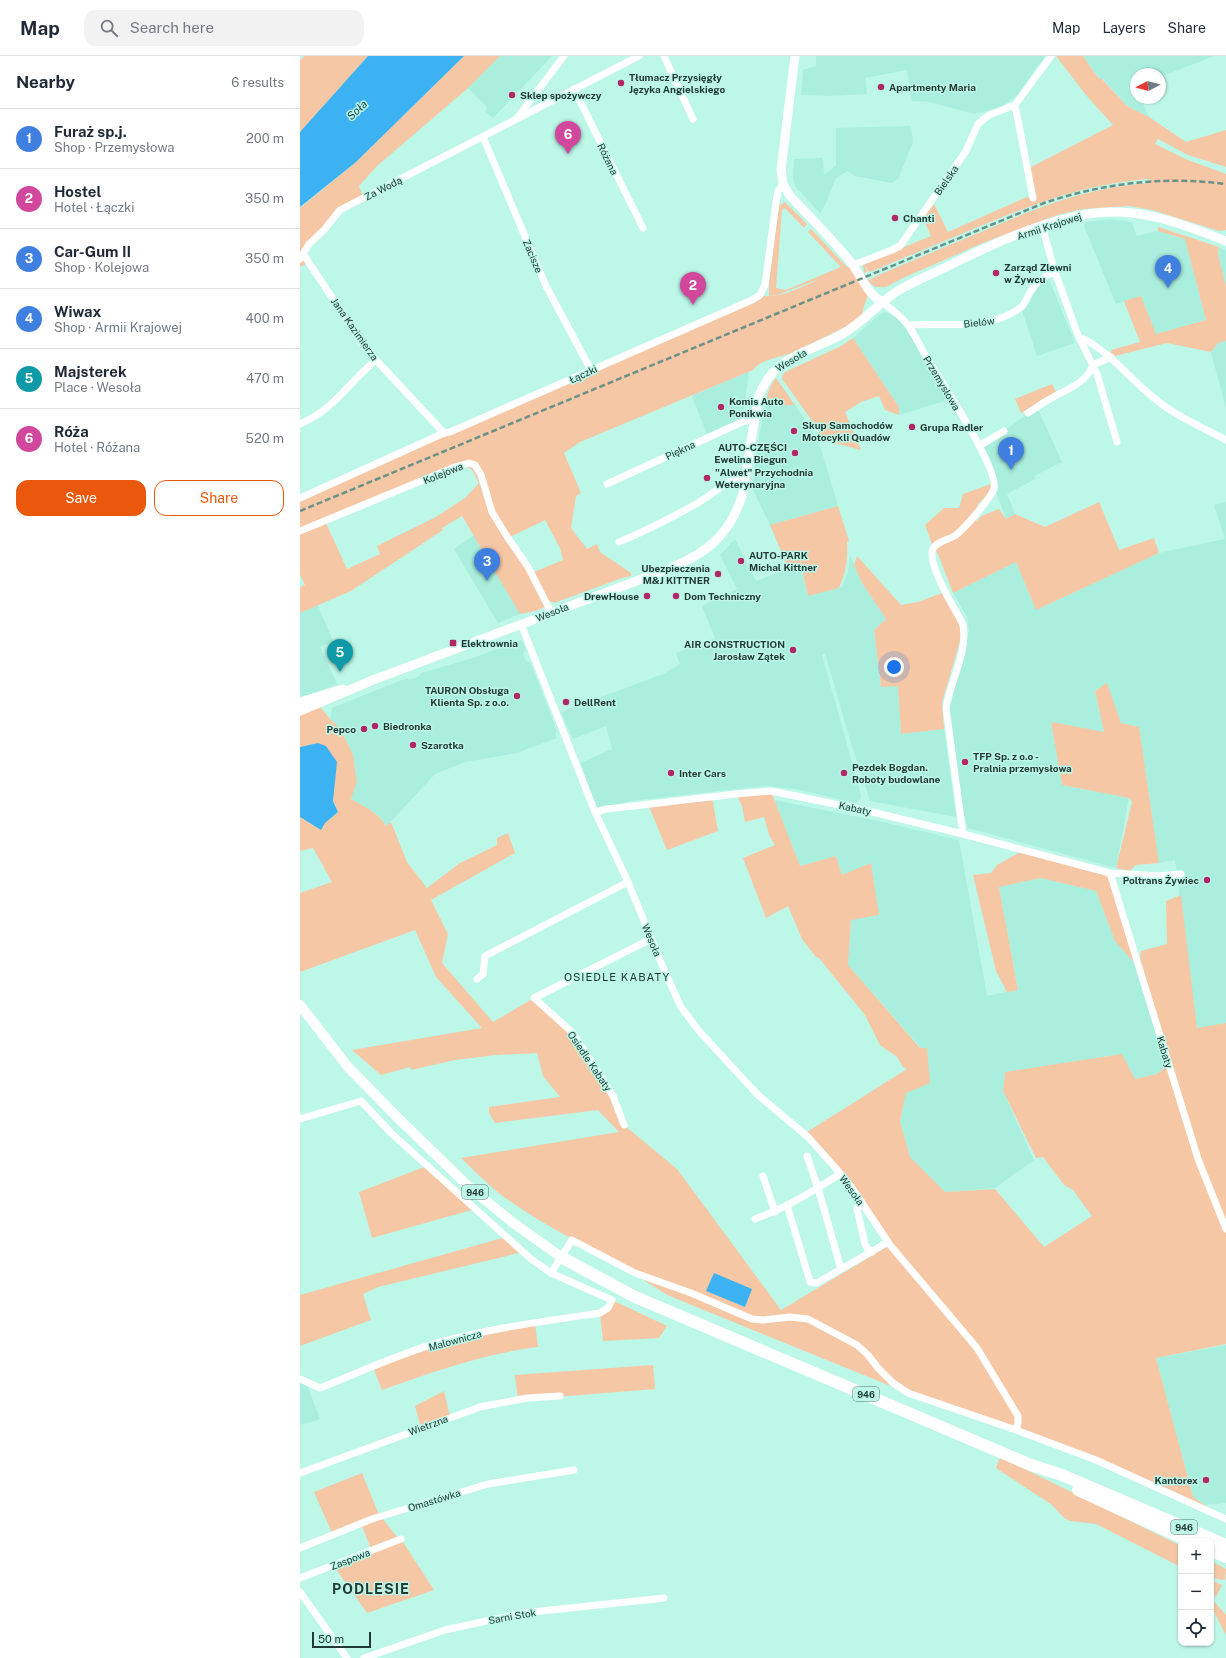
<!DOCTYPE html>
<html lang="en">
<head>
<meta charset="utf-8">
<style>
	:root { --surface:#fff; --page:#f2f2f3; --text:#1f2937; --muted:#747a83; --line:#e0e1e3; --accent:#ea580c }
	body { margin:0; font-family:"Public Sans",sans-serif; background:var(--page); color:var(--text) }
	.controls { position:absolute; right:12px; bottom:12px; display:grid; overflow:hidden; border-radius:8px; box-shadow:0 1px 3px #0004 }
	.controls button { width:36px; height:36px; display:grid; place-items:center; padding:0; border:0; border-bottom:1px solid var(--line); background:var(--surface); color:var(--text); font:20px sans-serif }
	.compass { position:absolute; left:830px; top:12px; width:36px; height:36px; border-radius:50%; background:var(--surface); box-shadow:0 1px 3px #0004; rotate:263deg }
	.scale { position:absolute; left:12px; bottom:10px; width:59px; box-sizing:border-box; padding-left:4px; border:2px solid #233a34; border-top:0; font-size:11px; line-height:14px; white-space:nowrap; color:#233a34; -webkit-text-stroke:3px #bdf7e8; paint-order:stroke }
	.you { position:absolute; left:594px; top:611px; width:14px; height:14px; margin:-10px; border:3px solid #fff; border-radius:50%; background:#1a73e8; box-shadow:0 0 0 6px #1a73e833 }
	.badge { display:grid; place-items:center; width:26px; height:26px; border-radius:50%; background:var(--accent); color:#fff; font-size:13px; font-weight:700 }
	.pin { position:absolute; translate:-50% -33px; filter:drop-shadow(0 1px 2px #0008) }
	.pin::after { content:''; position:absolute; top:21px; width:14px; height:12px; background:inherit; clip-path:polygon(0 0,100% 0,50% 100%) }
	.list { margin:0; padding:0; list-style:none }
	h2 { display:flex; justify-content:space-between; align-items:center; height:52px; margin:0; padding:0 16px; font-size:17px }
	h2 small { font-size:13px; font-weight:400; color:var(--muted) }
	.list li { display:grid; grid-template-columns:26px 1fr auto; gap:12px; align-items:center; box-sizing:border-box; height:60px; padding:0 16px; border-top:1px solid var(--line) }
	.list b { display:block; font-size:15px; white-space:nowrap }
	.list p { margin:0; font-size:13px; white-space:nowrap; color:var(--muted) }
	.list em { font-size:13px; font-style:normal; color:var(--muted) }
	.actions { display:flex; gap:8px; padding:12px 16px }
	.actions a { flex:1; padding:9px 0; border:1px solid var(--accent); border-radius:12px; text-align:center; font-size:14px; color:var(--accent) }
	.actions .main { background:var(--accent); color:#fff }
	.icon { flex:none; width:22px; height:22px; fill:none; stroke:currentColor; stroke-width:2; stroke-linecap:round; stroke-linejoin:round }
	.map { position:relative; flex:none; width:926px; height:1602px; overflow:hidden }
	header { display:flex; align-items:center; gap:24px; box-sizing:border-box; height:56px; padding:0 20px; background:var(--surface); border-bottom:1px solid var(--line) }
	header strong { font-size:19px }
	nav { display:flex; gap:22px; margin-inline-start:auto; font-size:14px }
	.search { width:280px; height:36px; background:var(--page); display:flex; align-items:center; gap:10px; box-sizing:border-box; padding:0 14px; border-radius:12px; color:var(--muted); font-size:15px }
	main { display:flex }
	aside { flex:1; background:var(--surface) }
	.map>svg:first-child { display:block }
	.built { fill:#aed }
	.green { fill:#f6c7a5; fill-rule:evenodd }
	.water { fill:#3db2f2 }
	.lines { fill:none; stroke-linecap:round; stroke-linejoin:round }
	.street { stroke:#fff; stroke-width:7 }
	.secondary { stroke:#fff; stroke-width:9 }
	.primary { stroke:#fff; stroke-width:10 }
	.highway { stroke:#fff; stroke-width:12 }
	.rail { stroke:#6a9288; stroke-width:2.5; stroke-dasharray:6 3; stroke-linecap:butt }
	.poi-dot { fill:#b12869; stroke:#bdf7e8; stroke-width:1.5 }
	.labels { text-anchor:middle; dominant-baseline:central; stroke-width:3; stroke-linejoin:round; paint-order:stroke }
	.shield { fill:#bdf7e8; stroke:#51736a; stroke-width:1 }
	.shield-label { font-size:9px; font-weight:bold; fill:#233a34 }
	.poi-label { font-size:10px; font-weight:bold; fill:#233a34; stroke:#bdf7e8; text-anchor:start }
	.street-label { font-size:10px; fill:#233a34; stroke:#bdf7e8 }
	.water-label { font-size:11px; font-style:italic; fill:#00344d; stroke:#bdf7e8 }
	.neighbourhood-label { font-size:11px; letter-spacing:1px; fill:#233a34; stroke:#bdf7e8 }
	.district-label { font-size:14px; font-weight:bold; letter-spacing:1px; fill:#233a34; stroke:#bdf7e8 }
</style>
</head>
<body>
<header>
<strong>Map</strong>
<div class="search"><svg class="icon" aria-label="search" viewBox="0 0 24 24"><circle cx="10" cy="10" r="6"/><path d="M15 15l6 6"/></svg>Search here</div>
<nav><a>Map</a><a>Layers</a><a>Share</a></nav>
</header>
<main>
<aside>
<h2>Nearby<small>6 results</small></h2>
<ul class="list">
<li><span class="badge" style="background:#3f7fe0">1</span><div><b>Furaż sp.j.</b><p>Shop · Przemysłowa</p></div><em>200 m</em></li>
<li><span class="badge" style="background:#d1479c">2</span><div><b>Hostel</b><p>Hotel · Łączki</p></div><em>350 m</em></li>
<li><span class="badge" style="background:#3f7fe0">3</span><div><b>Car-Gum II</b><p>Shop · Kolejowa</p></div><em>350 m</em></li>
<li><span class="badge" style="background:#3f7fe0">4</span><div><b>Wiwax</b><p>Shop · Armii Krajowej</p></div><em>400 m</em></li>
<li><span class="badge" style="background:#0f9aa8">5</span><div><b>Majsterek</b><p>Place · Wesoła</p></div><em>470 m</em></li>
<li><span class="badge" style="background:#d1479c">6</span><div><b>Róża</b><p>Hotel · Różana</p></div><em>520 m</em></li>
</ul>
<div class="actions"><a class="main">Save</a><a>Share</a></div>
</aside>
<div class="map">
<svg width="926" height="1602" viewBox="0 0 926 1602">
	<rect width="100%" height="100%" fill="#bdf7e8"/>
	<!-- built -->
	<g class="built">
		<polygon points="200,0 252,0 193,62 185,55 188,52 168,32"/>
		<polygon points="516,0 746,0 737,10 718,39 701,51 674,58 630,46 612,45 607,14 565,22 567,38 529,40 501,39 503,14 516,10"/>
		<polygon points="783,0 914,0 860,21 860,18 836,18 836,42 840,42 849,61 827,50 802,22 800,24"/>
		<polygon points="611,70 613,86 598,123 592,127 555,120 547,115 536,122 525,149 520,157 495,130 493,122 494,103 523,102 524,119 536,110 536,72"/>
		<polygon points="808,163 832,166 837,180 858,175 885,183 906,264 856,278 841,240 816,248 784,170 786,166"/>
		<polygon points="919,191 926,194 926,231 918,198"/>
		<polygon points="747,218 775,287 737,300 722,254 722,251"/>
		<polygon points="586,256 594,261 598,258 648,344 599,359 599,351 553,282 580,258"/>
		<polygon points="926,285 926,352 911,296 918,287"/>
		<polygon points="449,315 443,362 407,378 392,340"/>
		<polygon points="495,349 514,378 521,393 538,450 470,469 453,434 456,397 465,350"/>
		<polygon points="737,351 762,406 734,420 735,423 707,438 715,458 706,463 679,390 704,375"/>
		<polygon points="926,446 926,967 897,973 875,804 859,807 839,671 821,667 807,628 795,636 804,676 751,667 762,729 829,742 816,812 668,772 663,757 649,655 669,574 667,561 653,537 716,506 736,554 859,497 925,483 914,449"/>
		<polygon points="174,479 220,558 198,567 154,493"/>
		<polygon points="435,483 456,525 500,508 508,540 542,531 548,515 550,500 562,527 586,563 574,574 581,631 598,629 601,678 644,673 656,761 570,745 550,684 525,597 522,599 560,735 561,742 556,747 495,733 463,730 330,745 295,756 281,707 312,693 306,670 273,683 261,656 363,618 380,608 376,597 415,582 402,550 437,533 420,499"/>
		<polygon points="13,550 18,550 33,585 20,591 37,628 2,642 0,638 0,557"/>
		<polygon points="221,584 226,594 223,597 226,605 230,606 257,675 255,678 257,682 217,697 165,706 135,718 86,771 82,763 70,754 51,743 57,726 53,699 40,672 30,663 32,652 107,622 109,624 115,622 120,620 121,617 173,602"/>
		<polygon points="474,744 583,766 659,784 687,940 718,933 699,831 741,822 796,835 815,885 839,912 869,1008 857,1018 835,1023 822,998 705,1016 703,1035 734,1104 695,1132 645,1136 610,1101 600,1065 606,1037 627,992 621,992 548,909 551,864 571,808 542,819 536,800 500,810"/>
		<polygon points="926,1289 926,1447 905,1449 893,1441 856,1302"/>
		<polygon points="0,1326 7,1329 20,1363 0,1369"/>
	</g>
	<!-- green -->
	<g class="green">
		<polygon points="5,0 68,0 0,76 0,4"/>
		<polygon points="164,0 200,0 168,32 77,110 59,130 63,141 40,154 4,199 6,208 0,211 0,152 56,106"/>
		<path d="M756,0H783L799,23L801,22L827,50L849,61L886,86L926,74V111L888,99L858,83L855,88L888,104L926,118V174L919,175L852,154L829,150L783,153L757,159L685,186L603,222L586,231H575L567,224L570,223L573,226L571,223L574,221C609,206 645,191 681,176C740,151 784,132 850,127V123C783,128 734,148 673,173C639,187 604,202 570,216L568,215L565,209L567,216L564,217L563,208L631,180L623,162L634,148L648,176L727,141L736,143L729,112L813,69L786,39Z"/>
		<path d="M485,146L507,168L504,172L485,152L482,154L476,232L486,234L541,211L508,176L511,173L547,211L553,209L569,237L564,250L561,264C537,274 515,287 491,297C479,302 461,303 453,314L280,386L264,397L281,437L276,440L271,472L287,493L297,488L300,496L331,517V520L322,522L254,547L249,545L234,516L263,504L260,492L245,464L210,481L248,550L235,555L220,558L162,460L142,472L143,474L51,535L0,557V531L5,529L0,519V442L460,239C480,245 508,227 527,220L477,239L469,240V228L479,150ZM168,411L172,414L179,427L165,442L136,461L77,490L80,498L47,513L26,467L158,413Z"/>
		<polygon points="858,171 919,191 918,198 926,231 926,285 918,287 911,296 867,287 811,301 811,294 840,286 824,245 841,240 856,278 906,264 885,183 858,175"/>
		<polygon points="553,282 599,351 599,359 585,354 579,340 561,346 545,356 561,394 523,384 516,370 482,323 482,320 485,316 541,290"/>
		<path d="M476,322L495,349L465,350C467,339 469,330 476,322Z"/>
		<polygon points="752,328 756,336 721,357 715,343"/>
		<polygon points="691,428 690,436 678,448 674,463 677,465 681,460 699,453 706,463 715,458 745,471 799,446 819,494 854,482 859,497 736,554 716,506 653,537 638,498 632,488 625,469 644,452 659,452 663,438"/>
		<path d="M538,450L549,485L547,486C548,503 546,516 539,532L508,540L501,509L489,514L470,469Z"/>
		<polygon points="557,500 601,549 618,546 642,537 660,570 662,576 660,585 642,646 644,673 601,678 598,630 581,631 574,574 586,563 562,527 554,509"/>
		<polygon points="807,627 821,667 839,671 859,807 836,809 829,815 816,812 832,746 829,742 762,729 751,666 804,676 795,635"/>
		<path d="M18,648L30,663L40,672L53,699L57,726L51,743C65,751 79,757 86,770L91,766L107,806L127,832L160,807L197,789V782L208,777L215,797L131,844L148,878L142,907L193,966L234,942L273,977L313,1040L324,1069L377,1113L481,1254L590,1189L507,1076L607,1013L603,1011L597,1001L580,989L565,959L519,902L516,901L502,883L488,850L466,862L443,802L475,789L469,779L464,761L445,766L442,750L436,738L471,735L500,810L536,800L542,819L571,807L579,859L551,864L548,909L620,992H627L630,1027L606,1037L600,1065L610,1101L645,1136L695,1133L744,1191L792,1160L773,1134L764,1129L743,1101L736,1102L703,1035L705,1016L822,998L835,1023L857,1018L869,1008L839,912L815,885L796,835L741,822L699,831L718,934L707,936L696,915L673,819L691,817L697,809L720,796L810,817L839,911L841,895L867,888L866,845L881,839L897,972L926,967V1288L856,1302L893,1441L905,1449L904,1454L796,1404L608,1337L367,1239C314,1203 256,1178 204,1141C189,1130 175,1115 161,1102L319,1076L298,1054L195,1067L189,1057V1051L260,1041L243,1020L237,997L196,999L155,1004L111,1014L110,1011L81,1019L52,994L182,972L136,921L115,874L0,916V837L32,826L13,792L0,795V761L21,774L25,767L38,756L33,745L36,706L18,687L0,691V655Z"/>
		<polygon points="412,741 418,775 367,794 348,748"/>
		<polygon points="127,1110 175,1153 72,1182 59,1136"/>
		<polygon points="206,1181 223,1196 78,1231 63,1238 71,1264 0,1290 0,1239"/>
		<polygon points="312,1244 367,1270 359,1282 303,1285 300,1257"/>
		<path d="M235,1267L238,1291C186,1297 132,1316 82,1334L74,1314C115,1286 186,1277 235,1267Z"/>
		<polygon points="353,1309 355,1333 218,1344 215,1319"/>
		<polygon points="144,1335 150,1361 121,1372 115,1350"/>
		<polygon points="700,1401 881,1490 881,1511 796,1468 770,1465 764,1462 752,1449 696,1412"/>
		<polygon points="62,1417 79,1459 32,1477 14,1436"/>
		<polygon points="82,1462 98,1482 71,1493 62,1470"/>
		<polygon points="101,1483 134,1534 67,1557 33,1509"/>
		<polygon points="911,1505 926,1513 925,1524 911,1522"/>
		<polygon points="911,1526 915,1526 922,1529 916,1541 911,1535"/>
		<polygon points="911,1542 926,1559 926,1579 911,1550"/>
	</g>
	<!-- water -->
	<g class="water">
		<polygon points="68,0 164,0 56,106 0,151 0,76"/>
		<polygon points="18,687 26,690 37,706 33,745 38,756 25,767 21,774 0,761 0,691"/>
		<polygon points="414,1217 452,1233 445,1251 406,1235"/>
	</g>
	<g class="lines">
		<!-- street -->
		<g class="street">
			<polyline points="364,0 393,63"/>
			<polyline points="274,33 343,172"/>
			<polyline points="217,62 264,0"/>
			<polyline points="183,81 246,230 291,314"/>
			<polyline points="733,142 715,49 751,0"/>
			<polyline points="742,170 755,216 778,279 797,318 817,386"/>
			<polyline points="4,199 62,287 76,304 144,377"/>
			<polyline points="0,203 9,188 24,174 40,154 339,0"/>
			<polyline points="553,209 592,194 600,190 666,95 678,68 689,59 715,49"/>
			<path d="M582,246C591,253 600,259 607,268C615,278 620,291 627,302C639,322 700,414 694,433C690,443 665,472 656,479C649,484 633,486 632,496C630,509 648,542 655,554C658,559 662,565 663,570C668,596 650,626 646,652L663,778"/>
			<path d="M608,269C646,266 687,276 720,252C724,250 725,246 727,242C734,229 740,221 755,216"/>
			<path d="M780,283H784C812,298 830,323 854,342C875,360 902,371 926,384"/>
			<path d="M728,357C736,352 742,347 750,343C766,333 785,329 793,309L811,301"/>
			<path d="M0,368C35,353 48,327 76,304"/>
			<polyline points="679,390 704,375"/>
			<polyline points="307,428 442,366 453,363"/>
			<polyline points="0,442 144,377 150,376 452,244 460,239 465,229 476,146 478,135 483,128"/>
			<polyline points="0,475 155,411 169,407 175,409 181,419 192,456 206,479 228,511 251,556"/>
			<path d="M319,486C346,475 371,462 396,448C412,439 426,424 444,422"/>
			<polyline points="221,568 295,756 328,826 365,916 381,951 399,975 445,1025 458,1039 508,1081 533,1109 552,1132 590,1189 677,1292 718,1360 718,1367 716,1374"/>
			<polyline points="295,756 307,753 436,738 471,735 564,754 663,778 810,817 859,820 881,818"/>
			<polyline points="810,817 898,1103 926,1173"/>
			<polyline points="177,923 183,918 185,900 328,826"/>
			<path d="M0,1063L61,1045L91,1077L231,1203L251,1217L312,1244L308,1252L300,1257C246,1265 192,1272 140,1286C99,1298 60,1316 20,1332L0,1323"/>
			<polyline points="324,1069 313,1040 273,977 234,942 351,883"/>
			<polyline points="507,1100 518,1132 541,1213"/>
			<polyline points="463,1120 475,1156"/>
			<polyline points="561,1145 557,1153 565,1188 567,1192 572,1196"/>
			<polyline points="487,1149 509,1222 510,1226 517,1227 588,1186"/>
			<path d="M455,1163C486,1152 513,1135 540,1118"/>
			<polyline points="251,1217 272,1184 335,1217 391,1237 452,1263 463,1264 490,1261 508,1263 557,1289 568,1299 578,1312 593,1327 608,1337 716,1374 796,1404 926,1463"/>
			<polyline points="0,1417 180,1351 227,1342 260,1340"/>
			<polyline points="0,1492 72,1463 188,1428 274,1414"/>
			<polyline points="0,1522 101,1483"/>
			<polyline points="0,1536 47,1602"/>
			<polyline points="64,1602 145,1574 223,1557 364,1542"/>
		</g>
		<!-- secondary -->
		<g class="secondary">
			<path d="M495,0L481,114L483,128L490,140C510,161 530,181 549,204C561,218 565,236 582,246"/>
			<polyline points="0,646 43,633"/>
			<path d="M0,655L73,624L371,512C409,496 431,477 443,437L458,342C474,298 508,298 544,277C563,266 578,248 596,236C612,226 630,219 648,210C697,186 763,154 819,156C856,157 892,172 926,185"/>
		</g>
		<!-- primary -->
		<polyline class="primary" points="0,949 48,1011 97,1061 168,1130 212,1166 261,1201"/>
		<!-- highway -->
		<g class="highway">
			<polyline points="261,1201 333,1240 731,1409 762,1419 926,1489"/>
			<polyline points="778,1434 889,1485"/>
			<polyline points="911,1495 926,1501"/>
		</g>
		<!-- rail -->
		<path class="rail" d="M0,455L744,147C804,127 864,120 926,128"/>
	</g>
	<!-- markers -->
	<g class="poi-dot">
		<circle cx="321" cy="27" r="4"/>
		<circle cx="581" cy="31" r="4"/>
		<circle cx="212" cy="39" r="4"/>
		<circle cx="595" cy="162" r="4"/>
		<circle cx="696" cy="217" r="4"/>
		<circle cx="421" cy="351" r="4"/>
		<circle cx="612" cy="371" r="4"/>
		<circle cx="494" cy="375" r="4"/>
		<circle cx="495" cy="397" r="4"/>
		<circle cx="407" cy="422" r="4"/>
		<circle cx="441" cy="505" r="4"/>
		<circle cx="418" cy="518" r="4"/>
		<circle cx="347" cy="540" r="4"/>
		<circle cx="376" cy="540" r="4"/>
		<rect x="149" y="583" width="8" height="8" rx="2"/>
		<circle cx="493" cy="594" r="4"/>
		<circle cx="217" cy="640" r="4"/>
		<circle cx="266" cy="646" r="4"/>
		<circle cx="75" cy="670" r="4"/>
		<circle cx="64" cy="673" r="4"/>
		<circle cx="113" cy="689" r="4"/>
		<circle cx="665" cy="706" r="4"/>
		<circle cx="371" cy="717" r="4"/>
		<circle cx="544" cy="717" r="4"/>
		<circle cx="907" cy="824" r="4"/>
		<circle cx="906" cy="1424" r="4"/>
	</g>
	<g class="labels">
		<!-- shield labels -->
		<g class="shield">
			<rect x="162" y="1129" width="26" height="14" rx="3"/>
			<rect x="553" y="1331" width="26" height="14" rx="3"/>
			<rect x="871" y="1464" width="26" height="14" rx="3"/>
		</g>
		<g class="shield-label">
			<text x="175" y="1136">946</text>
			<text x="566" y="1338">946</text>
			<text x="884" y="1471">946</text>
		</g>
		<!-- poi labels -->
		<g class="poi-label">
			<text x="329" y="21">Tłumacz Przysięgły<tspan x="329" dy="12">Języka Angielskiego</tspan></text>
			<text x="589" y="31">Apartmenty Maria</text>
			<text x="220" y="39">Sklep spożywczy</text>
			<text x="603" y="162">Chanti</text>
			<text x="704" y="211">Zarząd Zlewni<tspan x="704" dy="12">w Żywcu</tspan></text>
			<text x="429" y="345">Komis Auto<tspan x="429" dy="12">Ponikwia</tspan></text>
			<text x="502" y="369">Skup Samochodów<tspan x="502" dy="12">Motocykli Quadów</tspan></text>
			<text x="620" y="371">Grupa Radler</text>
			<text x="487" y="391" text-anchor="end">AUTO-CZĘŚCI<tspan x="487" dy="12">Ewelina Biegun</tspan></text>
			<text x="415" y="416">"Alwet" Przychodnia<tspan x="415" dy="12">Weterynaryjna</tspan></text>
			<text x="449" y="499">AUTO-PARK<tspan x="449" dy="12">Michal Kittner</tspan></text>
			<text x="410" y="512" text-anchor="end">Ubezpieczenia<tspan x="410" dy="12">M&amp;J KITTNER</tspan></text>
			<text x="339" y="540" text-anchor="end">DrewHouse</text>
			<text x="384" y="540">Dom Techniczny</text>
			<text x="161" y="587">Elektrownia</text>
			<text x="485" y="588" text-anchor="end">AIR CONSTRUCTION<tspan x="485" dy="12">Jarosław Zątek</tspan></text>
			<text x="209" y="634" text-anchor="end">TAURON Obsługa<tspan x="209" dy="12">Klienta Sp. z o.o.</tspan></text>
			<text x="274" y="646">DellRent</text>
			<text x="83" y="670">Biedronka</text>
			<text x="56" y="673" text-anchor="end">Pepco</text>
			<text x="121" y="689">Szarotka</text>
			<text x="673" y="700">TFP Sp. z o.o -<tspan x="673" dy="12">Pralnia przemysłowa</tspan></text>
			<text x="552" y="711">Pezdek Bogdan.<tspan x="552" dy="12">Roboty budowlane</tspan></text>
			<text x="379" y="717">Inter Cars</text>
			<text x="899" y="824" text-anchor="end">Poltrans Żywiec</text>
			<text x="898" y="1424" text-anchor="end">Kantorex</text>
		</g>
		<!-- street labels -->
		<g class="street-label">
			<text transform="translate(308 103) rotate(64)">Różana</text>
			<text transform="translate(646 124) rotate(-55)">Bielska</text>
			<text transform="translate(83 132) rotate(-27)">Za Wodą</text>
			<text transform="translate(749 170) rotate(-18)">Armii Krajowej</text>
			<text transform="translate(233 200) rotate(67)">Zacisze</text>
			<text transform="translate(679 266) rotate(-7)">Bielów</text>
			<text transform="translate(55 273) rotate(55)">Jana Kazimierza</text>
			<text transform="translate(491 304) rotate(-31)">Wesoła</text>
			<text transform="translate(283 318) rotate(-25)">Łączki</text>
			<text transform="translate(642 327) rotate(59)">Przemysłowa</text>
			<text transform="translate(380 394) rotate(-25)">Piękna</text>
			<text transform="translate(143 417) rotate(-22)">Kolejowa</text>
			<text transform="translate(252 556) rotate(-21)">Wesoła</text>
			<text transform="translate(555 752) rotate(12)">Kabaty</text>
			<text transform="translate(352 884) rotate(67)">Wesoła</text>
			<text transform="translate(865 996) rotate(73)">Kabaty</text>
			<text transform="translate(290 1005) rotate(56)">Osiedle Kabaty</text>
			<text transform="translate(552 1134) rotate(54)">Wesoła</text>
			<text transform="translate(155 1284) rotate(-15)">Malownicza</text>
			<text transform="translate(128 1369) rotate(-20)">Wietrzna</text>
			<text transform="translate(134 1444) rotate(-17)">Omastówka</text>
			<text transform="translate(50 1503) rotate(-21)">Zaspowa</text>
			<text transform="translate(212 1560) rotate(-10)">Sarni Stok</text>
		</g>
		<!-- water labels -->
		<g class="water-label">
			<text transform="translate(57 54) rotate(-43)">Soła</text>
		</g>
		<!-- neighbourhood labels -->
		<g class="neighbourhood-label">
			<text x="317" y="921">OSIEDLE KABATY</text>
		</g>
		<!-- district labels -->
		<g class="district-label">
			<text x="71" y="1533">PODLESIE</text>
		</g>
	</g>
</svg>
<div class="controls">
<button>+</button>
<button>−</button>
<button><svg class="icon" aria-label="locate" viewBox="0 0 24 24"><circle cx="12" cy="12" r="6"/><path d="M12 2v4M12 18v4M2 12h4M18 12h4"/></svg></button>
</div>
<svg class="compass" viewBox="-18 -18 36 36"><path d="M0-13l5 13h-10z" fill="#e53935"/><path d="M0 13l5-13h-10z" fill="#747a83"/></svg>
<div class="scale">50 m</div>
<div class="you"></div>
<div class="pin badge" style="left:711px;top:414px;background:#3f7fe0">1</div>
<div class="pin badge" style="left:393px;top:249px;background:#d1479c">2</div>
<div class="pin badge" style="left:187px;top:525px;background:#3f7fe0">3</div>
<div class="pin badge" style="left:868px;top:232px;background:#3f7fe0">4</div>
<div class="pin badge" style="left:40px;top:616px;background:#0f9aa8">5</div>
<div class="pin badge" style="left:268px;top:98px;background:#d1479c">6</div>
</div>
</main>
</body>
</html>
